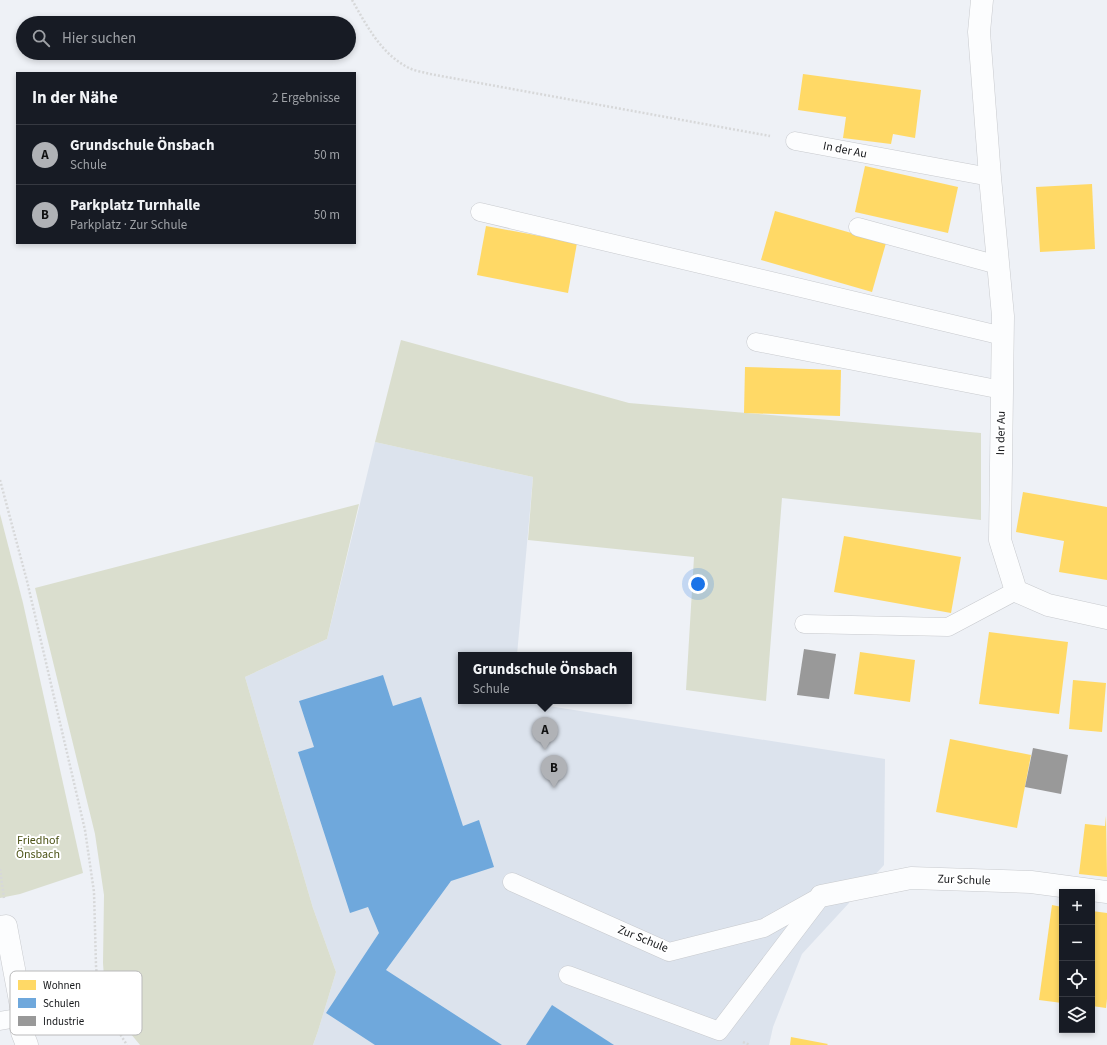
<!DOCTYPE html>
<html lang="de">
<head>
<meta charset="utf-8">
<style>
	:root { --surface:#171b24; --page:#242831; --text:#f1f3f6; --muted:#9ea1a6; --line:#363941; --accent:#b0b2b6 }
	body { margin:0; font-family:"Source Sans 3",sans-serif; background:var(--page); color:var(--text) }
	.controls { position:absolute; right:12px; bottom:12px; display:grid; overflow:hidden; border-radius:0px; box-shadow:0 2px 6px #0003 }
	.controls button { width:36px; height:36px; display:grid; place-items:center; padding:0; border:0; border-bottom:1px solid var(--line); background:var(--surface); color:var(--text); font:20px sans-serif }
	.you { position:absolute; left:698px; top:584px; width:14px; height:14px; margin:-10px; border:3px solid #fff; border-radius:50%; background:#1a73e8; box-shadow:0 0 0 6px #1a73e833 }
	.badge { display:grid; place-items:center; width:26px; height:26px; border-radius:50%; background:var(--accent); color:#111; font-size:13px; font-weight:700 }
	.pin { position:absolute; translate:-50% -33px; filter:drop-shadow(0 1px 2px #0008) }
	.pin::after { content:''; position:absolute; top:21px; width:14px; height:12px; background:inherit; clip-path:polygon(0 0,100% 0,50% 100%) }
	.popup { position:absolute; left:458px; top:652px; width:174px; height:52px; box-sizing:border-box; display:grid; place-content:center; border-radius:0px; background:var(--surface); filter:drop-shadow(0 1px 3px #0005); font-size:13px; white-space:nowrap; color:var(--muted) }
	.popup b { font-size:15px; color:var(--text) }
	.popup::after { content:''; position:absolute; left:50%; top:100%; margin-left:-8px; border:8px solid transparent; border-top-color:var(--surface) }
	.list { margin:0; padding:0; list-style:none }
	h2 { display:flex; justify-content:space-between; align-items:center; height:52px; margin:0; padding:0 16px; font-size:17px }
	h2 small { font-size:13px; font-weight:400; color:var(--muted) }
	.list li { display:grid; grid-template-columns:26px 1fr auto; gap:12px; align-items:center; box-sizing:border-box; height:60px; padding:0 16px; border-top:1px solid var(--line) }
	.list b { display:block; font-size:15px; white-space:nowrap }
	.list p { margin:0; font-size:13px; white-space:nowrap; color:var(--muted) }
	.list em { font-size:13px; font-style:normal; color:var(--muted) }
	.icon { flex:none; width:22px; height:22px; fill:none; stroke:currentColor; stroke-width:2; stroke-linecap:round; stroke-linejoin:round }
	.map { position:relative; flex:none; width:1107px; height:1045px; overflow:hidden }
	.search { position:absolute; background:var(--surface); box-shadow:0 2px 6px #0003; left:16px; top:16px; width:340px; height:44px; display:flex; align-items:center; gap:10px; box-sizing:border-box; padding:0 14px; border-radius:22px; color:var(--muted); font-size:15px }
	.panel { position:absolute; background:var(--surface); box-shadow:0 2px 6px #0003; left:16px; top:72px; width:340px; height:172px; border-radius:0px }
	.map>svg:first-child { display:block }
	.built { fill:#dce3ed }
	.green { fill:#dadece }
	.homes { fill:#ffd966 }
	.schools { fill:#6fa8dc }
	.industry { fill:#999 }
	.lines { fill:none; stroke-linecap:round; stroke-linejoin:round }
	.service-casing { stroke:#c8cace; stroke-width:19 }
	.minor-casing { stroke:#c8cace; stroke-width:23 }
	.path { stroke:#d7d8d9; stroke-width:2.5; stroke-dasharray:2 2; stroke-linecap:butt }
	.service { stroke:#fcfdfe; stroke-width:18 }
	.minor { stroke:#fcfdfe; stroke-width:22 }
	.labels { text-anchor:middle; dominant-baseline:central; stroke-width:4; stroke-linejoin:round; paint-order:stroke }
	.street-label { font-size:12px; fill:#15171a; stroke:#fff }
	.park-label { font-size:12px; fill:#4d5418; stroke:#fff }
	.key { fill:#fff; stroke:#b9b9ba; stroke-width:1 }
	.key-label { font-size:11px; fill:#15171a }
</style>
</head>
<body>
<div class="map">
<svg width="1107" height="1045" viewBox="0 0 1107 1045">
	<rect width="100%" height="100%" fill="#eef1f6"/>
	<!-- built -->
	<polygon class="built" points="375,442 533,477 517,655 461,655 461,701 517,701 885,759 884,865 802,954 773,1027 769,1045 313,1045 318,1031 336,972 313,908 245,677 327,639"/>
	<!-- green -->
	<g class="green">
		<polygon points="401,340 629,403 981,433 981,520 782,498 766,701 686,690 694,557 528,540 533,477 375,442"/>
		<polygon points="359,504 327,639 245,677 313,908 336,972 318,1031 313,1045 140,1045 126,1028 105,992 103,963 104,895 95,834 35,588"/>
		<polygon points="0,514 23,603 83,873 20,894 0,898"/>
	</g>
	<!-- homes -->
	<g class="homes">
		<polygon points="803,74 921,90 915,138 893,134 891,144 843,138 846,117 798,110"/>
		<polygon points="865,166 958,187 948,233 855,212"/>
		<polygon points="1092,184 1095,249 1040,252 1036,187"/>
		<polygon points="775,211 886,243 872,292 761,260"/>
		<polygon points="486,226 577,243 568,293 477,275"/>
		<polygon points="745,367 841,370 840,416 744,413"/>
		<polygon points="1023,492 1107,507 1107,580 1059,572 1064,541 1016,532"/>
		<polygon points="844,536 961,557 951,613 834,592"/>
		<polygon points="989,632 1068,642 1059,714 979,704"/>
		<polygon points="860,652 915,660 910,702 854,694"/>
		<polygon points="1073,680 1106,683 1102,732 1069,729"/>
		<polygon points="950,739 1031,755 1017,828 936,812"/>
		<polygon points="1106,816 1107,877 1079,874 1085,824 1105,826"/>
		<polygon points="1052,905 1062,907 1062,1003 1039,1000"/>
		<polygon points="1092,911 1107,913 1107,999 1106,1008 1092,1006"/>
		<polygon points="791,1037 828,1044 827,1045 790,1045"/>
	</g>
	<!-- schools -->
	<g class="schools">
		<polygon points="383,675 393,706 421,697 463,826 479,820 494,867 451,881 386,970 502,1045 375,1045 326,1013 379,933 368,907 350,913 298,752 314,747 299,701"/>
		<polygon points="552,1005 614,1045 526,1045"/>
	</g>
	<!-- industry -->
	<g class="industry">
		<polygon points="804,649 836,654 829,699 797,695"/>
		<polygon points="1033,748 1068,755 1061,794 1025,787"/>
	</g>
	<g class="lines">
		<!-- service casing -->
		<g class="service-casing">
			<g id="service">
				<polyline points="795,141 990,177"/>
				<polyline points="480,212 1003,336"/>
				<polyline points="858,227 998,265"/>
				<polyline points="756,342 1002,390"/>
				<polyline points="804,624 948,627 1016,591"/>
				<polyline points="512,882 669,952 764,928 821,896"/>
				<polyline points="568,975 719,1031 817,902"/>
				<polyline points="0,1021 23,1017"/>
			</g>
		</g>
		<!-- minor casing -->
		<g class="minor-casing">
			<g id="minor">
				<polyline points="982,0 979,32 990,177 1003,316 1000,540 1016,591 1048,605 1107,618"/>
				<polyline points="821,896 911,878 1031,882 1107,892"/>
				<polyline points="0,927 6,926 23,1017 22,1032 27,1045"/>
			</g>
		</g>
		<!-- path -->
		<g class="path">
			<path d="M352,0C367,26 381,54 409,68C415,71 423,72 430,74L770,136"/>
			<polyline points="0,480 27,581 85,830 94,892 96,966 99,1001 127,1045"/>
			<polyline points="0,869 4,898"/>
			<polyline points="743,1042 750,1045"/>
		</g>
		<!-- service -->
		<use href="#service" class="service"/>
		<!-- minor -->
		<use href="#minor" class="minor"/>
	</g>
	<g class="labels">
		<!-- street labels -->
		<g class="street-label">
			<text transform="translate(845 150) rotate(11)">In der Au</text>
			<text transform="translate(1001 433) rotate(-89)">In der Au</text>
			<text transform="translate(964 880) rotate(2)">Zur Schule</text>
			<text transform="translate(643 939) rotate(22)">Zur Schule</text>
		</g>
		<!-- park labels -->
		<g class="park-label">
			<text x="38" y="840">Friedhof<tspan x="38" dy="14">Önsbach</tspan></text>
		</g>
	</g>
	<!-- legend -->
	<rect x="10" y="971" width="132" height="64" rx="6" class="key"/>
	<rect x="18" y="980" width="18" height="10" fill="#ffd966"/>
	<rect x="18" y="998" width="18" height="10" fill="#6fa8dc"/>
	<rect x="18" y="1016" width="18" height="10" fill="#999"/>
	<g class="key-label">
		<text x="43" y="989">Wohnen</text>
		<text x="43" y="1007">Schulen</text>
		<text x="43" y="1025">Industrie</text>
	</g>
</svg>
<div class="controls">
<button>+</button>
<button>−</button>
<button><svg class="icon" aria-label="locate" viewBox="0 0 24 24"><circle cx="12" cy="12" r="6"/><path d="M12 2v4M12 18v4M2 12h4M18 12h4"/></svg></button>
<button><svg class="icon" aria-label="layers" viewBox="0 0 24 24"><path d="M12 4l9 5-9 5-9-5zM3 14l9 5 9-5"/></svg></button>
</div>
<div class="you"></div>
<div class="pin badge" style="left:545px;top:750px">A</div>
<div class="popup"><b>Grundschule Önsbach</b>Schule</div>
<div class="pin badge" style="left:554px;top:788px">B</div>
<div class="search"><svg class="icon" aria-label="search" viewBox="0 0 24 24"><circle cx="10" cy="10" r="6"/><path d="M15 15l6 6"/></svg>Hier suchen</div>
<section class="panel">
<h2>In der Nähe<small>2 Ergebnisse</small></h2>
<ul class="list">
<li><span class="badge">A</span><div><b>Grundschule Önsbach</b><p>Schule</p></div><em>50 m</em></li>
<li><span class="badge">B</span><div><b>Parkplatz Turnhalle</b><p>Parkplatz · Zur Schule</p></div><em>50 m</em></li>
</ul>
</section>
</div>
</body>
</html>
